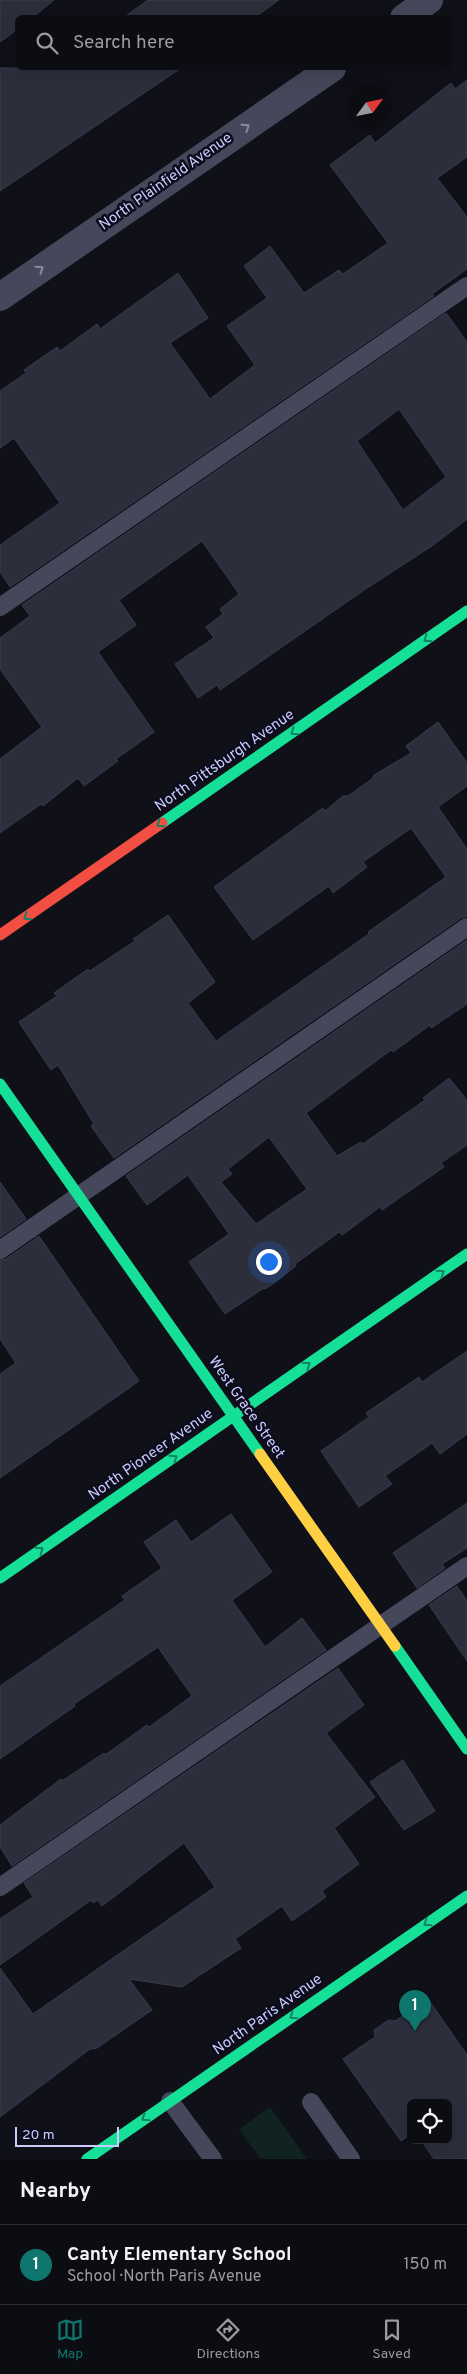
<!DOCTYPE html>
<html lang="en">
<head>
<meta charset="utf-8">
<style>
	:root { --surface:#0c0c13; --page:#1a1a21; --text:#f1f3f6; --muted:#9a9ba0; --line:#2c2c33; --accent:#0f766e }
	body { margin:0; font-family:Overpass,sans-serif; background:var(--page); color:var(--text) }
	.controls { position:absolute; right:15px; bottom:15px; display:grid; overflow:hidden; border-radius:8px; box-shadow:0 5px 20px #0002 }
	.controls button { width:45px; height:45px; display:grid; place-items:center; padding:0; border:0; border-bottom:1px solid var(--line); background:var(--surface); color:var(--text); font:25px sans-serif }
	.compass { position:absolute; left:347px; top:85px; width:45px; height:45px; border-radius:50%; background:var(--surface); box-shadow:0 5px 20px #0002; rotate:57deg }
	.scale { position:absolute; left:15px; bottom:12px; width:104px; box-sizing:border-box; padding-left:5px; border:2px solid #caccfd; border-top:0; font-size:14px; line-height:18px; white-space:nowrap; color:#caccfd; -webkit-text-stroke:4px #0d0c1d; paint-order:stroke }
	.you { position:absolute; left:268px; top:1261px; width:18px; height:18px; margin:-12px; border:4px solid #fff; border-radius:50%; background:#1a73e8; box-shadow:0 0 0 8px #1a73e833 }
	.badge { display:grid; place-items:center; width:32px; height:32px; border-radius:50%; background:var(--accent); color:#fff; font-size:16px; font-weight:700 }
	.pin { position:absolute; translate:-50% -41px; filter:drop-shadow(0 1px 2px #0008) }
	.pin::after { content:''; position:absolute; top:26px; width:18px; height:15px; background:inherit; clip-path:polygon(0 0,100% 0,50% 100%) }
	.list { margin:0; padding:0; list-style:none }
	h2 { display:flex; justify-content:space-between; align-items:center; height:65px; margin:0; padding:0 20px; font-size:21px }
	h2 small { font-size:16px; font-weight:400; color:var(--muted) }
	.list li { display:grid; grid-template-columns:32px 1fr auto; gap:15px; align-items:center; box-sizing:border-box; height:80px; padding:0 20px; border-top:1px solid var(--line) }
	.list b { display:block; font-size:19px; white-space:nowrap }
	.list p { margin:0; font-size:16px; white-space:nowrap; color:var(--muted) }
	.list em { font-size:16px; font-style:normal; color:var(--muted) }
	.icon { flex:none; width:28px; height:28px; fill:none; stroke:currentColor; stroke-width:2; stroke-linecap:round; stroke-linejoin:round }
	.map { position:relative; flex:none; width:467px; height:2159px; overflow:hidden }
	.search { position:absolute; background:var(--surface); box-shadow:0 5px 20px #0002; left:15px; right:15px; top:15px; height:55px; display:flex; align-items:center; gap:12px; box-sizing:border-box; padding:0 18px; border-radius:8px; color:var(--muted); font-size:19px }
	.sheet { height:145px; background:var(--surface) }
	nav { display:flex; justify-content:space-around; align-items:center; box-sizing:border-box; height:70px; border-top:1px solid var(--line); background:var(--surface); font-size:14px; color:var(--muted) }
	nav a { display:grid; justify-items:center; gap:2px }
	nav .on { color:var(--accent) }
	.map>svg:first-child { display:block }
	.green { fill:#102321 }
	.building { fill:#2d2e3c; stroke:#3b3a4d; fill-rule:evenodd }
	.lines { fill:none; stroke-linecap:round; stroke-linejoin:round }
	.lane { stroke:#45475a; stroke-width:18 }
	.street { stroke:#45475a; stroke-width:28 }
	.fast { stroke:#16e098; stroke-width:11 }
	.slow { stroke:#ffcf43; stroke-width:11 }
	.jam { stroke:#f24e42; stroke-width:11 }
	.oneway { stroke:#888aac }
	.oneway2 { stroke:#128161 }
	.labels { text-anchor:middle; dominant-baseline:central; stroke-width:5; stroke-linejoin:round; paint-order:stroke }
	.street-label { font-size:15px; fill:#caccfd; stroke:#0d0c1d }
</style>
</head>
<body>
<div class="map">
<svg width="467" height="2159" viewBox="0 0 467 2159">
	<rect width="100%" height="100%" fill="#101019"/>
	<!-- green -->
	<polygon class="green" points="270,2107 307,2159 261,2159 239,2129"/>
	<!-- building -->
	<g class="building">
		<polygon points="0,0 54,0 32,18 18,18 18,29 0,42"/>
		<polygon points="148,0 279,0 254,18 123,18"/>
		<polygon points="0,68 181,68 0,191"/>
		<polygon points="467,80 467,157 437,178 467,217 467,269 432,294 434,296 10,587 0,572 0,545 60,503 14,438 0,448 0,391 26,373 24,370 57,347 60,351 97,324 100,329 178,273 208,318 170,343 210,399 255,365 227,326 267,298 244,266 270,246 304,293 339,270 343,274 388,243 330,165 370,135 375,143 451,83 455,89"/>
		<path d="M446,313L467,342V519L432,546L367,588L220,690L217,685L198,698L175,664L214,638L206,627L223,614L220,609L239,594L202,541L119,600L136,625L98,652L154,732L116,759L118,761L84,786L78,778L43,806L41,804L0,833V759L42,727L0,669V638L30,616L22,605ZM399,409L446,477L403,510L357,441Z"/>
		<polygon points="438,722 467,763 467,786 438,807 467,849 467,916 461,918 114,1158 91,1126 94,1124 58,1065 51,1070 19,1022 57,996 54,993 88,969 90,971 135,941 133,939 168,915 215,982 188,1003 216,1041 369,934 368,932 446,877 411,828 363,862 367,867 333,893 329,886 253,940 214,887 323,808 325,811 343,796 348,796 372,779 374,775 411,753 406,746"/>
		<path d="M467,940V1004L431,1028L430,1025L393,1052L391,1050L306,1113L337,1156L361,1142L363,1144L425,1100L423,1098L449,1078L467,1100V1145L441,1163L444,1167L382,1210L380,1207L342,1235L339,1232L295,1264L296,1266L274,1283L265,1289L264,1288L225,1314L189,1262L229,1234L188,1175L147,1205L126,1176ZM269,1137L307,1189L256,1224L221,1182L232,1174L228,1169Z"/>
		<polygon points="0,1182 26,1219 0,1237"/>
		<polygon points="39,1236 139,1381 0,1478 0,1374 16,1363 0,1339 0,1260 6,1259"/>
		<polygon points="467,1351 467,1434 440,1454 432,1443 385,1476 392,1484 359,1507 321,1451 369,1417 366,1413 419,1377 422,1382"/>
		<polygon points="467,1503 467,1548 442,1564 445,1568 417,1588 393,1553"/>
		<polygon points="231,1514 272,1572 232,1600 265,1647 302,1618 326,1650 12,1866 0,1847 0,1825 61,1779 62,1781 104,1753 105,1755 147,1725 149,1727 192,1696 158,1647 74,1704 75,1706 0,1759 0,1686 125,1600 122,1596 162,1568 144,1542 176,1520 191,1542"/>
		<polygon points="457,1586 467,1601 467,1661 429,1605"/>
		<polygon points="338,1668 364,1705 326,1733 375,1797 334,1828 359,1864 322,1891 326,1897 292,1921 282,1906 235,1939 241,1948 182,1987 129,1979 152,2010 97,2048 90,2049 0,2117 0,1968 33,2014 215,1887 184,1843 102,1906 98,1900 93,1903 91,1900 0,1965 0,1919 33,1897 24,1883"/>
		<polygon points="403,1760 435,1811 404,1830 370,1782"/>
		<polygon points="428,1999 467,2055 467,2159 434,2159 421,2140 448,2140 448,2103 411,2103 411,2134 401,2141 343,2059 375,2037 374,2030 389,2020 395,2021"/>
	</g>
	<g class="lines">
		<!-- lane -->
		<g class="lane">
			<polyline points="0,607 467,286"/>
			<polyline points="0,1250 467,927"/>
			<polyline points="0,1887 467,1566"/>
			<polyline points="170,2101 213,2159"/>
			<polyline points="311,2102 351,2159"/>
		</g>
		<!-- street -->
		<g class="street">
			<polyline points="404,18 429,0"/>
			<polyline points="0,297 332,68"/>
		</g>
		<!-- fast -->
		<g class="fast">
			<polyline points="162,823 467,611"/>
			<polyline points="0,1084 260,1454"/>
			<polyline points="0,1578 467,1254"/>
			<polyline points="395,1646 467,1749"/>
			<polyline points="87,2159 467,1896"/>
		</g>
		<!-- slow -->
		<polyline class="slow" points="260,1454 395,1646"/>
		<!-- jam -->
		<polyline class="jam" points="0,935 162,823"/>
	</g>
	<!-- one-way arrows -->
	<defs><path id="oneway-chevron" d="M-2-3.5L2.5 0L-2 3.5" fill="none" stroke-width="1.6" stroke-linecap="round" stroke-linejoin="round" transform="scale(1.25)"/></defs>
	<g class="oneway">
		<use href="#oneway-chevron" transform="translate(246 127) rotate(-35)"/>
		<use href="#oneway-chevron" transform="translate(40 269) rotate(-35)"/>
	</g>
	<g class="oneway2">
		<use href="#oneway-chevron" transform="translate(427 639) rotate(145)"/>
		<use href="#oneway-chevron" transform="translate(294 732) rotate(145)"/>
		<use href="#oneway-chevron" transform="translate(160 824) rotate(145)"/>
		<use href="#oneway-chevron" transform="translate(27 917) rotate(145)"/>
		<use href="#oneway-chevron" transform="translate(441 1273) rotate(-35)"/>
		<use href="#oneway-chevron" transform="translate(307 1365) rotate(-35)"/>
		<use href="#oneway-chevron" transform="translate(174 1458) rotate(-35)"/>
		<use href="#oneway-chevron" transform="translate(40 1550) rotate(-35)"/>
		<use href="#oneway-chevron" transform="translate(427 1923) rotate(145)"/>
		<use href="#oneway-chevron" transform="translate(293 2016) rotate(145)"/>
		<use href="#oneway-chevron" transform="translate(145 2118) rotate(145)"/>
	</g>
	<g class="labels">
		<!-- street labels -->
		<g class="street-label">
			<text transform="translate(166 182) rotate(-35)">North Plainfield Avenue</text>
			<text transform="translate(225 761) rotate(-35)">North Pittsburgh Avenue</text>
			<text transform="translate(246 1408) rotate(55)">West Grace Street</text>
			<text transform="translate(151 1455) rotate(-35)">North Pioneer Avenue</text>
			<text transform="translate(268 2015) rotate(-35)">North Paris Avenue</text>
		</g>
	</g>
</svg>
<div class="controls">
<button><svg class="icon" aria-label="locate" viewBox="0 0 24 24"><circle cx="12" cy="12" r="6"/><path d="M12 2v4M12 18v4M2 12h4M18 12h4"/></svg></button>
</div>
<svg class="compass" viewBox="-18 -18 36 36"><path d="M0-13l5 13h-10z" fill="#e53935"/><path d="M0 13l5-13h-10z" fill="#9a9ba0"/></svg>
<div class="scale">20 m</div>
<div class="you"></div>
<div class="pin badge" style="left:415px;top:2031px">1</div>
<div class="search"><svg class="icon" aria-label="search" viewBox="0 0 24 24"><circle cx="10" cy="10" r="6"/><path d="M15 15l6 6"/></svg>Search here</div>
</div>
<section class="sheet">
<h2>Nearby<small></small></h2>
<ul class="list">
<li><span class="badge">1</span><div><b>Canty Elementary School</b><p>School · North Paris Avenue</p></div><em>150 m</em></li>
</ul>
</section>
<nav>
<a class="on"><svg class="icon" aria-label="map" viewBox="0 0 24 24"><path d="M3 6l6-2 6 2 6-2v14l-6 2-6-2-6 2zM9 4v14M15 6v14"/></svg>Map</a>
<a><svg class="icon" aria-label="directions" viewBox="0 0 24 24"><path d="M12 3l9 9-9 9-9-9zM9 14v-3h6M13 9l2 2-2 2"/></svg>Directions</a>
<a><svg class="icon" aria-label="saved" viewBox="0 0 24 24"><path d="M7 4h10v16l-5-4-5 4z"/></svg>Saved</a>
</nav>
</body>
</html>
